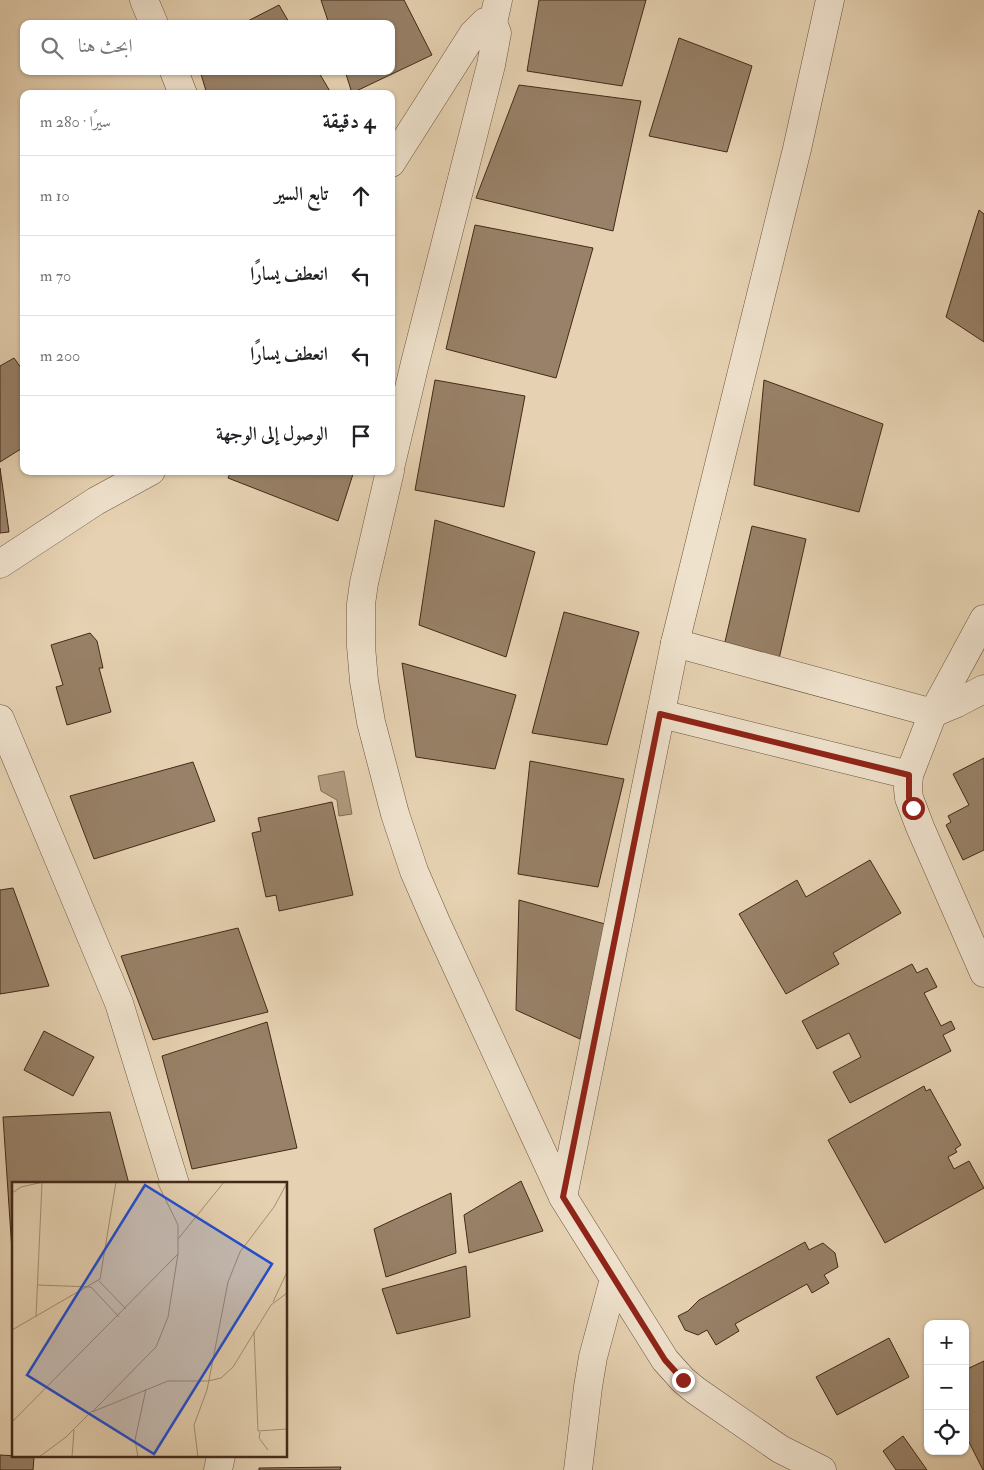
<!DOCTYPE html>
<html lang="ar">
<head>
<meta charset="utf-8">
<style>
	:root { --surface:#fff; --page:#f2f2f2; --text:#202124; --muted:#757577; --line:#e0e0e0 }
	body { margin:0; font-family:"IM FELL Double Pica",Amiri,serif; background:var(--page); color:var(--text); direction:rtl }
	.controls { position:absolute; right:15px; bottom:15px; display:grid; overflow:hidden; border-radius:10px; box-shadow:0 1px 4px #0004 }
	.controls button { width:45px; height:45px; display:grid; place-items:center; padding:0; border:0; border-bottom:1px solid var(--line); background:var(--surface); color:var(--text); font:25px sans-serif }
	.stop { position:absolute; width:15px; height:15px; margin:-11px; border:4px solid #8f2418; border-radius:50%; background:#fff }
	.stop.end { background:#8f2418; border-color:#fff; box-shadow:0 1px 5px #0008 }
	.list { margin:0; padding:0; list-style:none }
	h2 { display:flex; justify-content:space-between; align-items:center; height:65px; margin:0; padding:0 20px; font-size:21px }
	h2 small { font-size:16px; font-weight:400; color:var(--muted) }
	.list li { display:grid; grid-template-columns:32px 1fr auto; gap:15px; align-items:center; box-sizing:border-box; height:80px; padding:0 20px; border-top:1px solid var(--line) }
	.list b { display:block; font-size:19px; white-space:nowrap }
	.list em { font-size:16px; font-style:normal; color:var(--muted) }
	.icon { flex:none; width:28px; height:28px; fill:none; stroke:currentColor; stroke-width:2; stroke-linecap:round; stroke-linejoin:round }
	.map { position:relative; flex:none; width:984px; height:1470px; overflow:hidden; direction:ltr }
	.search { position:absolute; background:var(--surface); box-shadow:0 1px 4px #0004; left:20px; top:20px; width:375px; height:55px; display:flex; align-items:center; gap:12px; box-sizing:border-box; padding:0 18px; border-radius:10px; color:var(--muted); font-size:19px }
	.panel { position:absolute; background:var(--surface); box-shadow:0 1px 4px #0004; left:20px; top:90px; width:375px; height:385px; border-radius:10px; direction:rtl }
	.map>svg:first-child { display:block }
	.water { fill:#af997e; stroke:#846c55 }
	.building { fill:#988168; stroke:#432918 }
	.lines { fill:none; stroke-linecap:round; stroke-linejoin:round }
	.minor-casing { stroke:#6c533e; stroke-width:29 }
	.tertiary-casing { stroke:#6c533e; stroke-width:29 }
	.minor { stroke:#efe2cd; stroke-width:28 }
	.tertiary { stroke:#efe2cd; stroke-width:28 }
	.route { stroke:#8f2418; stroke-width:6 }
	.inset-road { fill:none; stroke:#a58e74; stroke-width:1 }
	.view { fill:#1d4ed8; fill-opacity:0.15; stroke:#1d4ed8; stroke-width:2.5 }
	.inset-edge { fill:none; stroke:#432918; stroke-width:2.5 }
</style>
</head>
<body>
<div class="map">
<svg width="984" height="1470" viewBox="0 0 984 1470">
	<rect width="100%" height="100%" fill="#e6d2b2"/>
	<filter id="stains"><feTurbulence type="fractalNoise" baseFrequency=".004" numOctaves="4"/><feColorMatrix values="0 0 0 0 .2 0 0 0 0 .09 0 0 0 0 .02 0 0 0 .5 -.17"/></filter>
	<radialGradient id="worn" r=".72"><stop offset=".6" stop-color="#630" stop-opacity="0"/><stop offset="1" stop-color="#630" stop-opacity=".3"/></radialGradient>
	<!-- water -->
	<polygon class="water" points="344,771 352,814 339,816 337,800 321,791 318,776"/>
	<!-- building -->
	<g class="building">
		<polygon points="321,0 404,0 432,55 352,93 345,71 391,71 391,24 329,24"/>
		<polygon points="539,0 646,0 622,86 527,71"/>
		<polygon points="279,5 290,24 242,24"/>
		<polygon points="679,38 752,66 727,152 649,136"/>
		<polygon points="200,71 318,71 331,93 207,94"/>
		<polygon points="519,85 641,101 613,231 476,198"/>
		<polygon points="979,210 984,214 984,342 946,317"/>
		<polygon points="475,225 593,248 556,378 446,349"/>
		<polygon points="14,358 24,372 24,447 0,462 0,366"/>
		<polygon points="435,380 525,396 504,507 415,490"/>
		<polygon points="764,380 883,424 859,512 754,485"/>
		<polygon points="0,468 9,532 0,533"/>
		<polygon points="231,471 354,471 338,521 228,478"/>
		<polygon points="435,520 535,552 506,657 419,625"/>
		<polygon points="752,526 806,539 779,659 724,646"/>
		<polygon points="564,612 639,632 607,745 532,733"/>
		<polygon points="90,633 97,641 103,668 99,668 111,712 67,725 56,687 63,685 51,645"/>
		<polygon points="402,663 516,695 495,769 416,757"/>
		<polygon points="984,758 984,850 963,860 946,825 951,822 948,816 969,805 953,774"/>
		<polygon points="530,761 624,779 598,887 518,874"/>
		<polygon points="193,762 215,821 94,859 70,796"/>
		<polygon points="332,802 353,895 279,911 276,895 266,897 252,833 261,831 258,818"/>
		<polygon points="870,860 901,913 833,953 839,964 786,994 739,914 797,880 806,897"/>
		<polygon points="13,888 49,986 0,994 0,890"/>
		<polygon points="519,900 605,924 580,1039 516,1010"/>
		<polygon points="238,928 268,1012 153,1040 121,956"/>
		<polygon points="912,964 917,973 927,968 937,987 924,993 941,1026 951,1021 955,1029 943,1035 951,1051 850,1103 833,1072 861,1057 849,1033 817,1049 802,1021"/>
		<polygon points="267,1022 297,1148 192,1169 162,1056"/>
		<polygon points="44,1031 94,1057 73,1096 24,1070"/>
		<polygon points="924,1086 926,1091 930,1089 961,1145 955,1149 957,1152 948,1157 954,1169 969,1161 984,1188 885,1243 828,1140"/>
		<polygon points="110,1112 129,1184 14,1184 14,1251 12,1251 3,1117"/>
		<polygon points="521,1181 543,1231 469,1253 464,1215"/>
		<polygon points="451,1193 456,1253 386,1277 374,1229"/>
		<polygon points="805,1242 809,1250 823,1243 835,1253 838,1267 824,1275 829,1283 812,1293 807,1284 735,1324 739,1331 716,1345 707,1330 698,1335 685,1330 678,1316 688,1311 699,1300"/>
		<polygon points="466,1266 470,1317 397,1334 382,1289"/>
		<polygon points="889,1338 909,1377 837,1415 816,1377"/>
		<polygon points="984,1361 984,1470 983,1470 965,1434 965,1370"/>
		<polygon points="903,1436 927,1470 896,1470 883,1451"/>
		<polygon points="0,1455 34,1457 33,1470 0,1470"/>
		<polygon points="341,1467 340,1470 259,1470 259,1468"/>
	</g>
	<g class="lines">
		<!-- minor casing -->
		<g class="minor-casing">
			<g id="minor">
				<polyline points="144,0 154,24"/>
				<polyline points="493,23 498,0"/>
				<polyline points="174,71 183,94"/>
				<polyline points="984,619 933,713 909,775 908,789 909,798 920,827 984,973"/>
				<polyline points="675,643 933,713 957,703 984,689"/>
				<polyline points="661,714 909,775"/>
				<polyline points="0,719 119,1003 175,1184"/>
				<polyline points="563,1197 675,643 797,149 830,0"/>
				<polyline points="218,1470 221,1456"/>
				<polyline points="578,1470 588,1387 593,1357 614,1279"/>
			</g>
		</g>
		<!-- tertiary casing -->
		<g class="tertiary-casing">
			<g id="tertiary">
				<polyline points="391,163 473,34 485,22 493,23 497,33 491,65 415,363 391,464"/>
				<polyline points="390,471 364,583 361,604 361,646 364,681 371,722 395,814 414,871 436,922 563,1197 665,1360 683,1380 695,1390 780,1449 822,1470"/>
				<polyline points="0,564 96,501 151,471"/>
			</g>
		</g>
		<!-- minor -->
		<use href="#minor" class="minor"/>
		<!-- tertiary -->
		<use href="#tertiary" class="tertiary"/>
	</g>
	<g class="lines">
		<!-- route -->
		<polyline class="route" points="683,1380 665,1360 563,1197 660,714 909,775 909,798 913,808"/>
	</g>
	<!-- overview -->
	<g transform="translate(12 1182)">
		<rect width="275" height="275" fill="#e6d2b2"/>
		<path class="inset-road" d="M145,0L166,43V72L156,135L144,165L80,230L156,199H196L209,196L221,185L259,123L275,111M0,11L9,5L31,0M166,57L212,0M87,99L114,127M26,103L79,105L107,135M261,120L275,90M24,135L30,1M0,148L88,97L104,0M242,149L246,249L275,247M0,240L166,72M248,250L247,256L256,268M27,275L54,255L80,229M60,275L62,248M126,275L123,258L134,207M186,275L182,243L195,208L216,100L228,70L262,25L275,1"/>
		<path class="view" d="M133,3L260,82L142,272L15,193Z"/>
		<rect width="275" height="275" class="inset-edge"/>
	</g>
	<rect width="100%" height="100%" filter="url(#stains)"/>
	<rect width="100%" height="100%" fill="url(#worn)"/>
</svg>
<div class="controls">
<button>+</button>
<button>−</button>
<button><svg class="icon" aria-label="locate" viewBox="0 0 24 24"><circle cx="12" cy="12" r="6"/><path d="M12 2v4M12 18v4M2 12h4M18 12h4"/></svg></button>
</div>
<div class="stop" style="left:913px;top:808px"></div>
<div class="stop end" style="left:683px;top:1380px"></div>
<div class="search"><svg class="icon" aria-label="search" viewBox="0 0 24 24"><circle cx="10" cy="10" r="6"/><path d="M15 15l6 6"/></svg>ابحث هنا</div>
<section class="panel">
<h2>4 دقيقة<small>سيرًا · 280 m</small></h2>
<ul class="list">
<li><svg class="icon" aria-label="ahead" viewBox="0 0 24 24"><path d="M12 20V5M6 11l6-6 6 6"/></svg><div><b>تابع السير</b></div><em>10 m</em></li>
<li><svg class="icon" aria-label="left" viewBox="0 0 24 24"><path d="M17 20v-9H6M10 6l-5 5 5 5"/></svg><div><b>انعطف يسارًا</b></div><em>70 m</em></li>
<li><svg class="icon" aria-label="left" viewBox="0 0 24 24"><path d="M17 20v-9H6M10 6l-5 5 5 5"/></svg><div><b>انعطف يسارًا</b></div><em>200 m</em></li>
<li><svg class="icon" aria-label="arrive" viewBox="0 0 24 24"><path d="M6 21V4h12l-3 4 3 4H6"/></svg><div><b>الوصول إلى الوجهة</b></div></li>
</ul>
</section>
</div>
</body>
</html>
